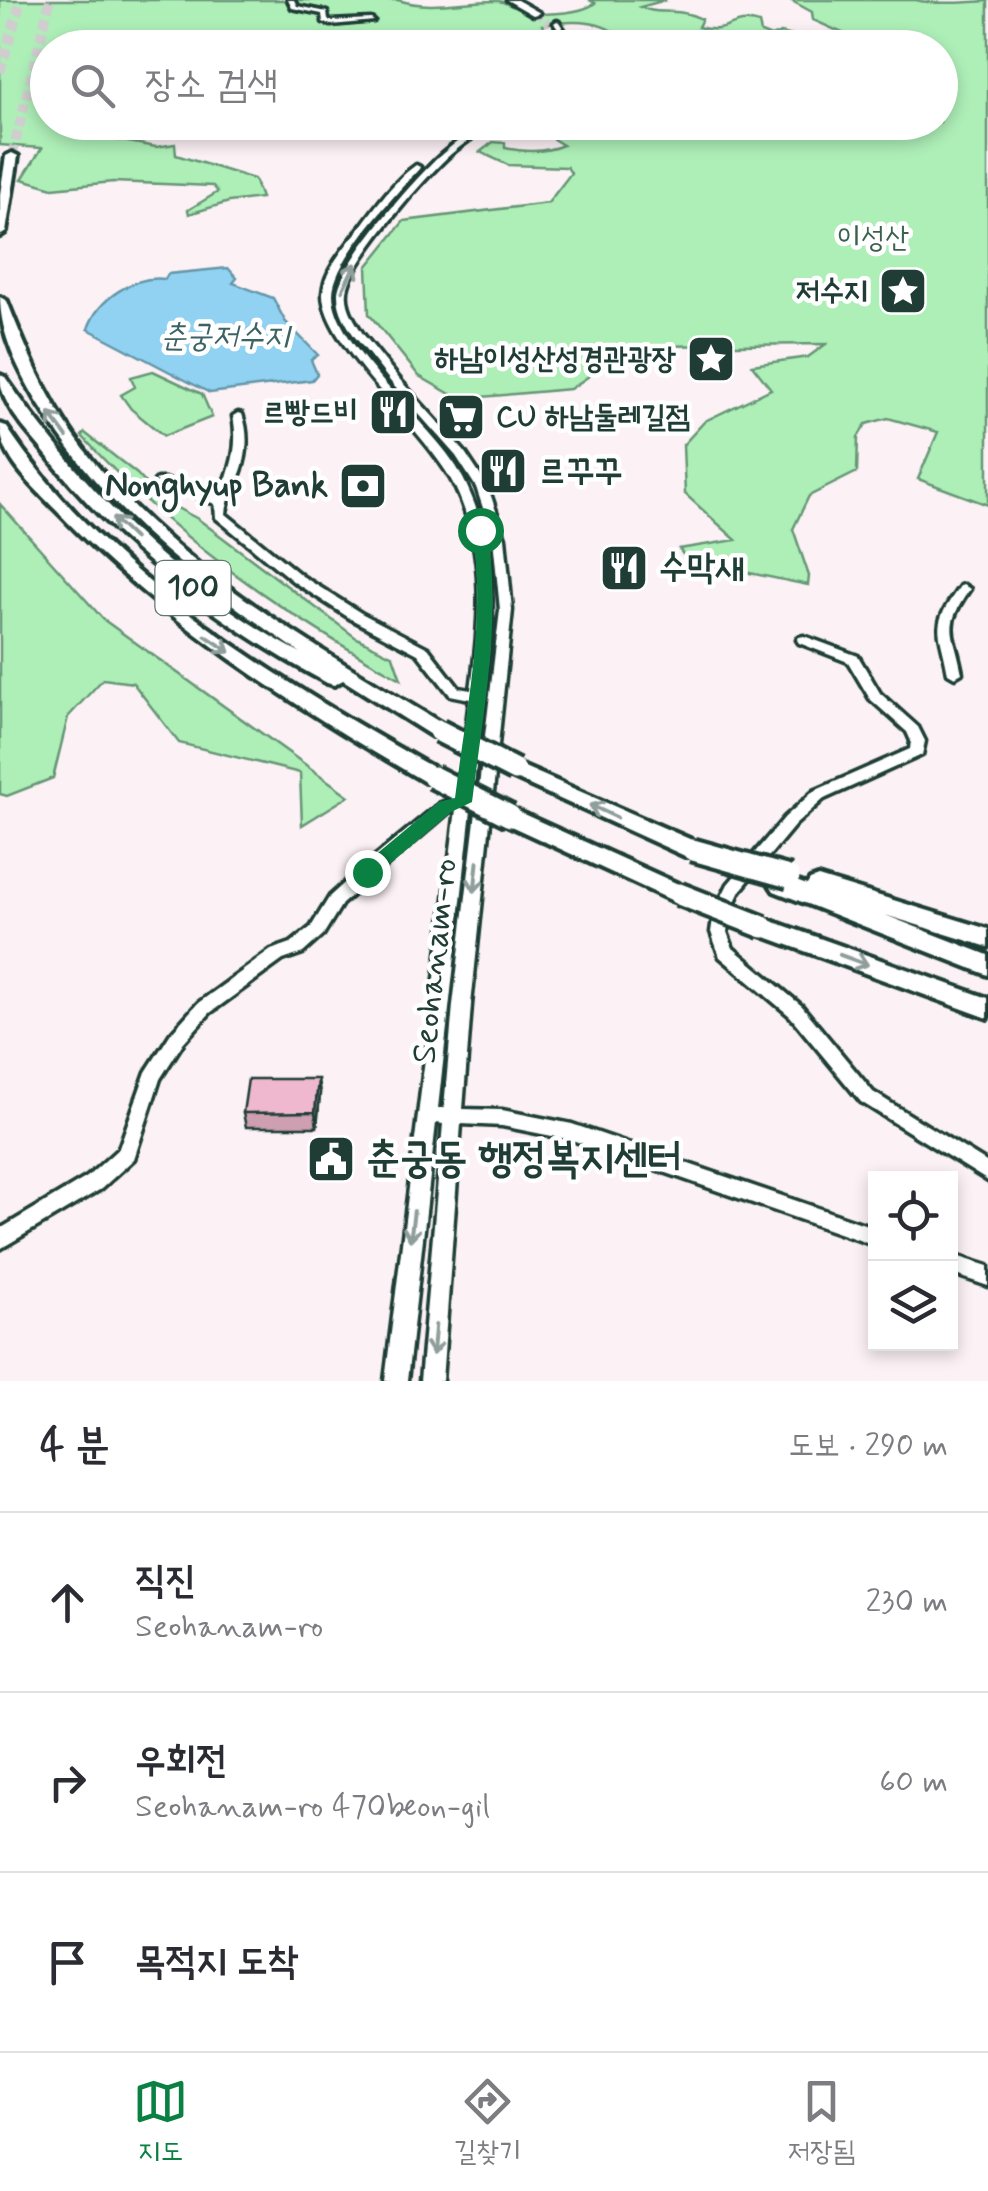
<!DOCTYPE html>
<html lang="ko">
<head>
<meta charset="utf-8">
<style>
	:root { --surface:#fff; --page:#f7f7f7; --text:#2b2b33; --muted:#7c7c81; --line:#e1e1e2; --accent:#0b8043 }
	body { margin:0; font-family:Mynerve,"Poor Story",sans-serif; background:var(--page); color:var(--text) }
	.controls { position:absolute; right:30px; bottom:30px; display:grid; overflow:hidden; border-radius:0px; box-shadow:0 5px 15px #0003 }
	.controls button { width:90px; height:90px; display:grid; place-items:center; padding:0; border:0; border-bottom:2px solid var(--line); background:var(--surface); color:var(--text); font:50px sans-serif }
	.stop { position:absolute; width:30px; height:30px; margin:-22px; border:8px solid #0b8043; border-radius:50%; background:#fff }
	.stop.end { background:#0b8043; border-color:#fff; box-shadow:0 2px 10px #0008 }
	.list { margin:0; padding:0; list-style:none }
	h2 { display:flex; justify-content:space-between; align-items:center; height:130px; margin:0; padding:0 40px; font-size:42px }
	h2 small { font-size:32px; font-weight:400; color:var(--muted) }
	.list li { display:grid; grid-template-columns:65px 1fr auto; gap:30px; align-items:center; box-sizing:border-box; height:180px; padding:0 40px; border-top:2px solid var(--line) }
	.list b { display:block; font-size:38px; white-space:nowrap }
	.list p { margin:0; font-size:32px; white-space:nowrap; color:var(--muted) }
	.list em { font-size:32px; font-style:normal; color:var(--muted) }
	.icon { flex:none; width:55px; height:55px; fill:none; stroke:currentColor; stroke-width:2; stroke-linecap:round; stroke-linejoin:round }
	.map { position:relative; flex:none; width:988px; height:1381px; overflow:hidden }
	.search { position:absolute; background:var(--surface); box-shadow:0 5px 15px #0003; left:30px; right:30px; top:30px; height:110px; display:flex; align-items:center; gap:25px; box-sizing:border-box; padding:0 35px; border-radius:55px; color:var(--muted); font-size:38px }
	.sheet { height:670px; background:var(--surface) }
	nav { display:flex; justify-content:space-around; align-items:center; box-sizing:border-box; height:140px; border-top:2px solid var(--line); background:var(--surface); font-size:28px; color:var(--muted) }
	nav a { display:grid; justify-items:center; gap:5px }
	nav .on { color:var(--accent) }
	.map>svg:first-child { display:block }
	.green { fill:#aeefb8; stroke:#669676; stroke-width:2.5 }
	.water { fill:#91d2f3; stroke:#6396a7; stroke-width:2.5 }
	.lines { fill:none; stroke-linecap:round; stroke-linejoin:round }
	.minor-tunnel { stroke:#d0cdce; stroke-width:8; stroke-dasharray:8 4; stroke-linecap:butt }
	.highway-tunnel { stroke:#d0cdce; stroke-width:10; stroke-dasharray:10 5; stroke-linecap:butt }
	.minor-casing { stroke:#1f3d34; stroke-width:7 }
	.major-casing { stroke:#1f3d34; stroke-width:7 }
	.highway-casing { stroke:#1f3d34; stroke-width:8 }
	.minor { fill:#fff; fill-rule:evenodd }
	.major { fill:#fff; fill-rule:evenodd }
	.highway { fill:#fff; fill-rule:evenodd }
	.highway-bridge-casing { stroke:#1f3d34; stroke-width:29; stroke-linecap:butt }
	.highway-bridge { stroke:#fff; stroke-width:21 }
	.wall { fill:#ce9eb1; stroke:#1f3d34; stroke-width:2.5 }
	.shaded-wall { fill:#a78190; stroke:#1f3d34; stroke-width:2.5 }
	.building { fill:#efb8ce; stroke:#1f3d34; stroke-width:2.5 }
	.oneway { stroke:#8f9e9a }
	.route { fill:#0b8043 }
	.labels { text-anchor:middle; dominant-baseline:central; stroke-width:9; stroke-linejoin:round; paint-order:stroke }
	.far-park-label { font-size:30px; fill:#3c614e; stroke:#fff }
	.far-poi-label { font-size:30px; font-weight:bold; fill:#1f3d34; stroke:#fff; text-anchor:end }
	.far-water-label { font-size:32px; font-style:italic; fill:#3c6264; stroke:#fff }
	.shield { fill:#fff; stroke:#627771; stroke-width:2.5 }
	.shield-label { font-size:32px; font-weight:bold; fill:#1f3d34 }
	.poi-label { font-size:35px; font-weight:bold; fill:#1f3d34; stroke:#fff; text-anchor:start }
	.street-label { font-size:35px; fill:#1f3d34; stroke:#fff }
	.near-poi-label { font-size:42px; font-weight:bold; fill:#1f3d34; stroke:#fff; text-anchor:start }
</style>
</head>
<body>
<div class="map">
<svg width="988" height="1381" viewBox="0 0 988 1381">
	<rect width="100%" height="100%" fill="#fcf1f5"/>
	<filter id="ink" filterUnits="userSpaceOnUse"><feTurbulence type="fractalNoise" baseFrequency=".01" numOctaves="2"/><feDisplacementMap in="SourceGraphic" scale="20" xChannelSelector="R" yChannelSelector="G"/><feConvolveMatrix kernelMatrix="1 2 1 2 8 2 1 2 1" color-interpolation-filters="sRGB"/></filter>
	<g filter="url(#ink)">
		<!-- green -->
		<g class="green">
			<path d="M0,0H398C432,11 464,0 499,1C511,4 522,13 535,14C552,14 583,13 595,3L589,0H666L640,7C658,16 676,6 702,19L698,27C731,36 730,15 759,24L761,33L771,37L781,33L809,40H845L849,36L813,20L812,12L790,0H916C935,5 966,2 988,1V505L918,479L938,432L888,418L866,424L858,437L857,472L809,496L793,529L809,576L808,585L687,560L679,549L736,540L685,494L683,445L705,421L771,389L752,365L808,357L826,344L654,346L620,355L570,389L459,399L419,376L369,314L367,267L404,221L548,203L571,173L567,167L508,165L480,152L493,142L505,143V148C525,152 545,153 563,145L545,134L508,133L523,124L940,122V48L628,47C611,18 573,20 542,25L554,47L48,48V122L122,123L101,137L156,147L175,144L176,155L254,179L261,198L229,202L189,214L188,210L218,192L213,186L113,182L53,188L22,179L42,148L0,145Z"/>
			<polygon points="153,371 202,394 212,417 164,436 131,409 121,395 135,387 131,377"/>
			<path d="M85,433L137,474L160,499L198,519L355,637L393,656L401,679C281,613 174,538 82,436Z"/>
			<polygon points="0,504 104,620 349,796 302,825 300,773 179,743 133,683 103,679 68,717 53,778 7,796 0,794"/>
		</g>
		<!-- water -->
		<path class="water" d="M228,268L237,278L233,283L273,298L285,321L318,355L311,360L317,374L312,380L210,393L88,329C98,298 135,275 165,279L168,274Z"/>
		<g class="lines">
			<!-- minor-tunnel -->
			<polyline class="minor-tunnel" points="536,13 549,24"/>
			<!-- highway-tunnel -->
			<g class="highway-tunnel">
				<polyline points="0,72 21,0"/>
				<polyline points="12,156 50,0"/>
			</g>
			<!-- minor casing -->
			<g class="minor-casing">
				<g id="minor">
					<polygon points="288,0 294,0 297,6 327,12 328,20 331,21 371,19 374,21 331,25 323,22 322,14 292,8"/>
					<polygon points="557,21 559,22 576,48 569,48 554,23"/>
					<path d="M486,122H495C481,133 465,142 451,154C426,176 351,261 347,291C345,307 355,321 363,334L401,381L464,451L488,487L505,538L512,610L471,1005L463,1109L502,1110L572,1124L876,1228V1246L572,1140L502,1126L461,1124L442,1381H420L443,1124L436,1123L407,1381H385L456,809L450,811L342,904L323,935L303,953L283,960L210,1013L183,1043L160,1079L134,1159L101,1189L0,1249V1229L87,1177L119,1148L146,1072L171,1033L198,1003L271,950L291,943L311,927L330,896L361,868L440,803L458,798L470,699L450,695L418,654L351,619L294,582L216,518L215,504L155,481L157,479H165L217,497C232,471 239,446 233,416L238,413L242,414C250,436 247,460 237,481C232,493 227,501 226,514L302,576L361,613L428,648L459,688L471,690C480,619 487,554 455,487C430,433 322,345 323,293C324,272 343,249 356,233C373,210 393,181 416,165L420,167L419,169C396,194 333,260 333,294C333,345 428,421 456,466C485,513 492,567 492,621L438,1108H444L453,1005L500,610L493,538L476,487L456,456L394,386L355,337C347,325 338,311 338,295C337,266 418,175 442,154C456,142 470,132 486,122Z"/>
					<path d="M964,585L970,589C942,629 954,629 962,673L955,677L948,673C940,626 929,629 960,586Z"/>
					<polygon points="804,636 858,656 880,693 918,727 925,741 922,755 824,799 795,825 740,891 730,912 727,932 733,948 802,1006 873,1092 988,1163 988,1181 861,1102 790,1016 720,957 711,932 714,912 728,884 785,817 814,791 910,749 911,741 907,732 870,699 848,662 799,643 797,640 799,637"/>
					<polygon points="950,1254 988,1266 988,1286 950,1273"/>
				</g>
			</g>
			<!-- major casing -->
			<g class="major-casing">
				<polygon id="major" points="507,0 517,0 540,13 533,15"/>
			</g>
			<!-- highway casing -->
			<g class="highway-casing">
				<g id="highway">
					<polygon points="12,153 18,156 6,232 0,236 0,194 6,156"/>
					<path d="M0,297L7,301C26,349 45,395 75,437C164,563 317,647 446,726L449,731L446,736H432L343,680L334,685L327,683C216,623 118,547 40,447C23,426 0,403 0,375L5,377C82,488 180,589 301,653C199,584 103,509 38,403C19,370 0,335 0,297Z"/>
					<path d="M0,424L6,426C107,579 284,683 441,772L444,777L441,782H425C292,705 164,623 57,511C34,487 0,458 0,424Z"/>
					<polygon points="515,763 701,844 704,850 701,856 685,856 507,775 504,770 507,765"/>
					<polygon points="510,808 687,888 691,894 687,900 679,903 671,900 502,822 499,816 502,810"/>
					<polygon points="782,876 807,885 810,880 818,877 988,929 988,947 885,915 988,955 988,975 774,891 770,885 774,879"/>
					<polygon points="763,918 988,998 988,1018 755,933 751,927 755,921"/>
				</g>
			</g>
			<!-- minor -->
			<use href="#minor" class="minor"/>
			<!-- major -->
			<use href="#major" class="major"/>
			<!-- highway -->
			<use href="#highway" class="highway"/>
			<!-- highway-bridge casing -->
			<g class="highway-bridge-casing">
				<g id="highway-bridge">
					<polyline points="439,731 515,770"/>
					<polyline points="433,777 510,816"/>
					<polyline points="693,850 789,877"/>
					<polyline points="679,894 763,927"/>
				</g>
			</g>
			<!-- highway-bridge -->
			<use href="#highway-bridge" class="highway-bridge"/>
		</g>
		<!-- wall -->
		<polygon class="wall" points="320,1093 317,1127 246,1127 243,1113"/>
		<!-- shaded-wall -->
		<polygon class="shaded-wall" points="318,1079 320,1093 317,1127 315,1112"/>
		<!-- building -->
		<polygon class="building" points="248,1079 318,1079 315,1112 243,1113"/>
		<!-- one-way arrows -->
		<defs><path id="oneway-shaft" d="M-6 0H5M1.5-3L5.5 0L1.5 3" fill="none" stroke-width="1.6" stroke-linecap="round" stroke-linejoin="round" transform="scale(2.5)"/></defs>
		<g class="oneway">
			<use href="#oneway-shaft" transform="translate(349 277) rotate(-64)"/>
			<use href="#oneway-shaft" transform="translate(58 425) rotate(-126)"/>
			<use href="#oneway-shaft" transform="translate(123 528) rotate(-136)"/>
			<use href="#oneway-shaft" transform="translate(218 644) rotate(34)"/>
			<use href="#oneway-shaft" transform="translate(603 811) rotate(-155)"/>
			<use href="#oneway-shaft" transform="translate(476 877) rotate(96)"/>
			<use href="#oneway-shaft" transform="translate(854 960) rotate(20)"/>
			<use href="#oneway-shaft" transform="translate(412 1226) rotate(97)"/>
			<use href="#oneway-shaft" transform="translate(434 1340) rotate(95)"/>
		</g>
	</g>
	<!-- route -->
	<path class="route" d="M480,526L487,530C502,620 483,712 472,802L451,812L374,877H361V867L439,802L455,798C466,709 487,619 472,530Z"/>
	<!-- icons -->
	<defs>
		<g id="sight-square" transform="scale(2.5)"><rect x="-9" y="-9" width="18" height="18" rx="4" fill="#1f3d34" stroke="#fff"/><path d="M0-6L1.8-2.2L6-1.7L2.9 1.2L3.7 5.4L0 3.3L-3.7 5.4L-2.9 1.2L-6-1.7L-1.8-2.2Z" fill="#fff"/></g>
		<g id="restaurant-square" transform="scale(2.5)"><rect x="-9" y="-9" width="18" height="18" rx="4" fill="#1f3d34" stroke="#fff"/><path d="M-5-6h1v4h1v-4h1v4h1v-4h1v5L-1.5 .5V6h-2V.5L-5-1ZM5-6V6H3V1.5H1.5Q1.5-4 5-6Z" fill="#fff"/></g>
		<g id="supermarket-square" transform="scale(2.5)"><rect x="-9" y="-9" width="18" height="18" rx="4" fill="#1f3d34" stroke="#fff"/><path d="M-6-5.5h2.5l.6 2H6L4.5 2H-2.5L-4.4-4H-6ZM-1.5 3.2a1.3 1.3 0 1 0 .1 0ZM3 3.2a1.3 1.3 0 1 0 .1 0Z" fill="#fff"/></g>
		<g id="bank-square" transform="scale(2.5)"><rect x="-9" y="-9" width="18" height="18" rx="4" fill="#1f3d34" stroke="#fff"/><path d="M-6-4H6V4H-6ZM0-2.3a2.3 2.3 0 1 0 0 4.6a2.3 2.3 0 1 0 0-4.6Z" fill="#fff"/></g>
		<g id="civic-square" transform="scale(2.5)"><rect x="-9" y="-9" width="18" height="18" rx="4" fill="#1f3d34" stroke="#fff"/><path d="M-.6-6.5H3V-4.5H.6V-3L4-1V1h2V6H-6V1h2V-1L-.6-3ZM-1.2 2.5V6h2.4V2.5Z" fill="#fff"/></g>
	</defs>
	<g fill-rule="evenodd">
		<use href="#sight-square" x="903" y="291"/>
		<use href="#sight-square" x="711" y="359"/>
		<use href="#restaurant-square" x="393" y="412"/>
		<use href="#supermarket-square" x="461" y="417"/>
		<use href="#restaurant-square" x="503" y="471"/>
		<use href="#bank-square" x="363" y="486"/>
		<use href="#restaurant-square" x="624" y="568"/>
		<use href="#civic-square" x="331" y="1159"/>
	</g>
	<g class="labels">
		<!-- far-park labels -->
		<g class="far-park-label">
			<text x="873" y="238">이성산</text>
		</g>
		<!-- far-poi labels -->
		<g class="far-poi-label">
			<text x="868" y="291">저수지</text>
			<text x="676" y="359">하남이성산성경관광장</text>
			<text x="358" y="412">르빵드비</text>
			<text x="496" y="417" text-anchor="start">CU 하남둘레길점</text>
		</g>
		<!-- far-water labels -->
		<g class="far-water-label">
			<text x="225" y="337">춘궁저수지</text>
		</g>
		<!-- shield labels -->
		<rect class="shield" x="155.5" y="561" width="75" height="54" rx="8"/>
		<g class="shield-label">
			<text x="193" y="588">100</text>
		</g>
		<!-- poi labels -->
		<g class="poi-label">
			<text x="538" y="471">르꾸꾸</text>
			<text x="328" y="486" text-anchor="end">Nonghyup Bank</text>
			<text x="659" y="568">수막새</text>
		</g>
		<!-- street labels -->
		<g class="street-label">
			<text transform="translate(435 961) rotate(-84)">Seohanam-ro</text>
		</g>
		<!-- near-poi labels -->
		<g class="near-poi-label">
			<text x="366" y="1159">춘궁동 행정복지센터</text>
		</g>
	</g>
</svg>
<div class="controls">
<button><svg class="icon" aria-label="locate" viewBox="0 0 24 24"><circle cx="12" cy="12" r="6"/><path d="M12 2v4M12 18v4M2 12h4M18 12h4"/></svg></button>
<button><svg class="icon" aria-label="layers" viewBox="0 0 24 24"><path d="M12 4l9 5-9 5-9-5zM3 14l9 5 9-5"/></svg></button>
</div>
<div class="stop" style="left:480px;top:530px"></div>
<div class="stop end" style="left:367px;top:872px"></div>
<div class="search"><svg class="icon" aria-label="search" viewBox="0 0 24 24"><circle cx="10" cy="10" r="6"/><path d="M15 15l6 6"/></svg>장소 검색</div>
</div>
<section class="sheet">
<h2>4 분<small>도보 · 290 m</small></h2>
<ul class="list">
<li><svg class="icon" aria-label="ahead" viewBox="0 0 24 24"><path d="M12 20V5M6 11l6-6 6 6"/></svg><div><b>직진</b><p>Seohanam-ro</p></div><em>230 m</em></li>
<li><svg class="icon" aria-label="right" viewBox="0 0 24 24"><path d="M7 20v-9h11M14 6l5 5-5 5"/></svg><div><b>우회전</b><p>Seohanam-ro 470beon-gil</p></div><em>60 m</em></li>
<li><svg class="icon" aria-label="arrive" viewBox="0 0 24 24"><path d="M6 21V4h12l-3 4 3 4H6"/></svg><div><b>목적지 도착</b></div></li>
</ul>
</section>
<nav>
<a class="on"><svg class="icon" aria-label="map" viewBox="0 0 24 24"><path d="M3 6l6-2 6 2 6-2v14l-6 2-6-2-6 2zM9 4v14M15 6v14"/></svg>지도</a>
<a><svg class="icon" aria-label="directions" viewBox="0 0 24 24"><path d="M12 3l9 9-9 9-9-9zM9 14v-3h6M13 9l2 2-2 2"/></svg>길찾기</a>
<a><svg class="icon" aria-label="saved" viewBox="0 0 24 24"><path d="M7 4h10v16l-5-4-5 4z"/></svg>저장됨</a>
</nav>
</body>
</html>
